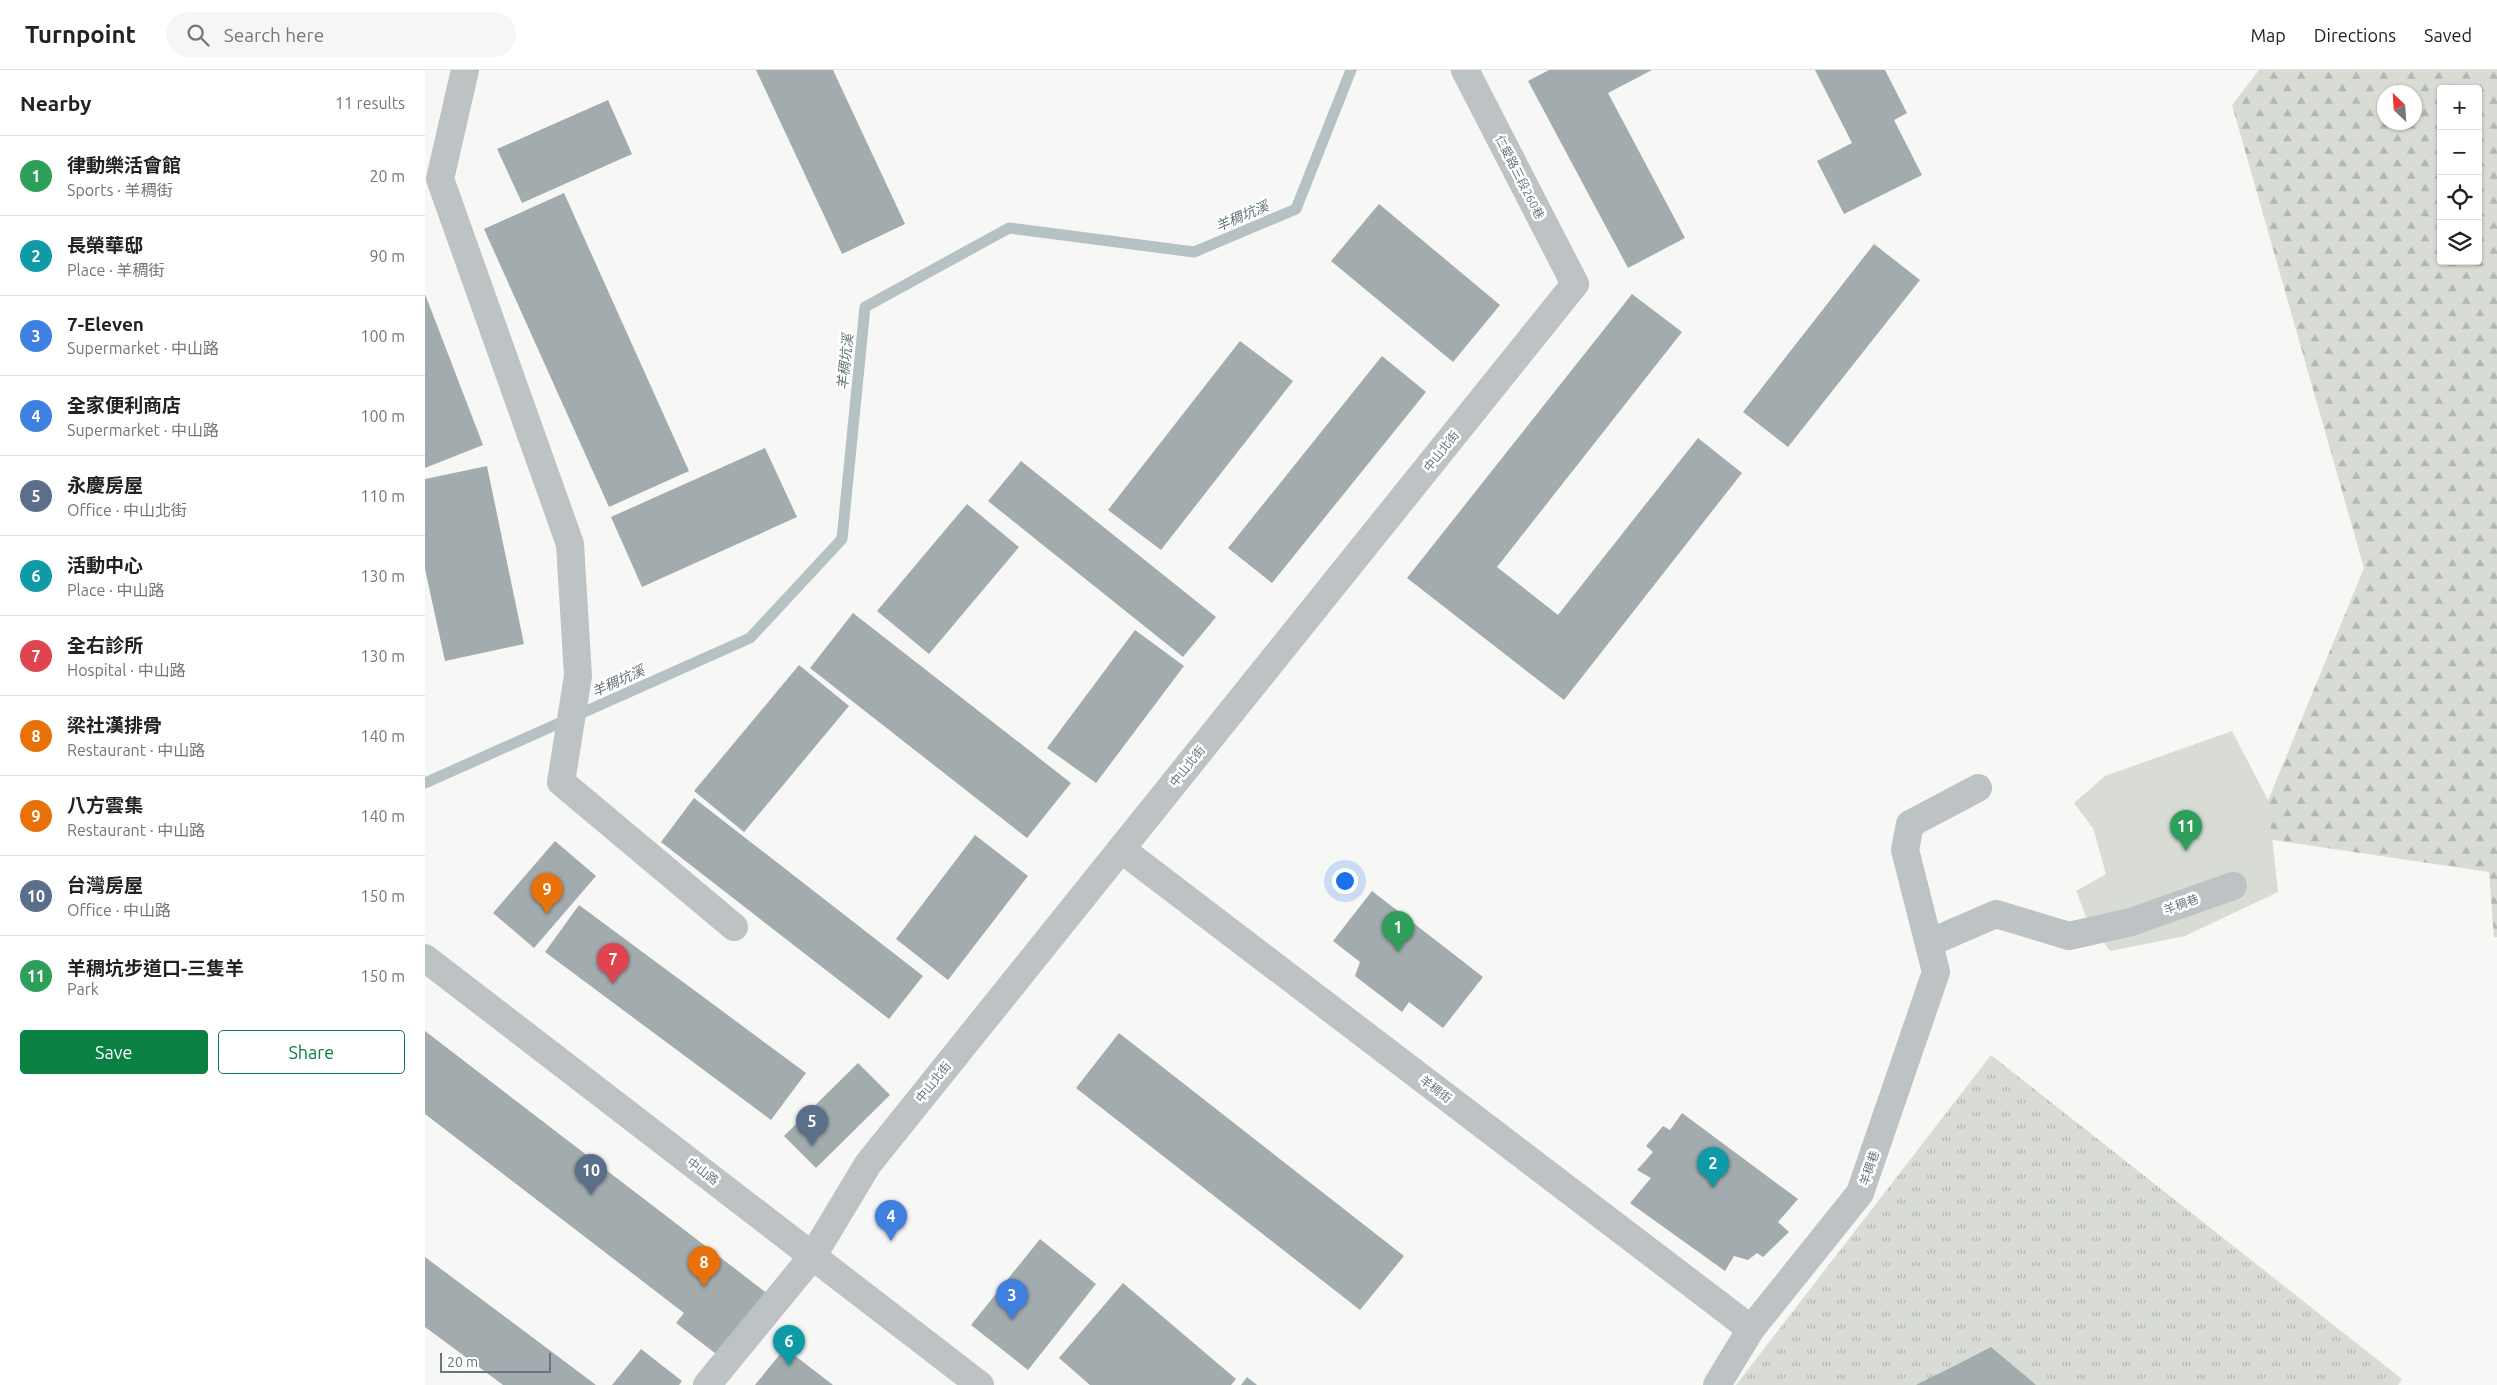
<!DOCTYPE html>
<html lang="en">
<head>
<meta charset="utf-8">
<style>
	:root { --surface:#fff; --page:#f6f6f6; --text:#222; --muted:#767676; --line:#e0e0e0; --accent:#0b8043 }
	body { margin:0; font-family:Ubuntu,"Noto Sans TC",sans-serif; background:var(--page); color:var(--text) }
	.controls { position:absolute; right:15px; top:15px; display:grid; overflow:hidden; border-radius:5px; box-shadow:0 1px 4px #0004 }
	.controls button { width:45px; height:45px; display:grid; place-items:center; padding:0; border:0; border-bottom:1px solid var(--line); background:var(--surface); color:var(--text); font:25px sans-serif }
	.compass { position:absolute; left:1952px; top:15px; width:45px; height:45px; border-radius:50%; background:var(--surface); box-shadow:0 1px 4px #0004; rotate:335deg }
	.scale { position:absolute; left:15px; bottom:12px; width:111px; box-sizing:border-box; padding-left:5px; border:2px solid #66767c; border-top:0; font-size:14px; line-height:18px; white-space:nowrap; color:#66767c; -webkit-text-stroke:4px #fff; paint-order:stroke }
	.you { position:absolute; left:919px; top:810px; width:18px; height:18px; margin:-12px; border:4px solid #fff; border-radius:50%; background:#1a73e8; box-shadow:0 0 0 8px #1a73e833 }
	.badge { display:grid; place-items:center; width:32px; height:32px; border-radius:50%; background:var(--accent); color:#fff; font-size:16px; font-weight:700 }
	.pin { position:absolute; translate:-50% -41px; filter:drop-shadow(0 1px 2px #0008) }
	.pin::after { content:''; position:absolute; top:26px; width:18px; height:15px; background:inherit; clip-path:polygon(0 0,100% 0,50% 100%) }
	.list { margin:0; padding:0; list-style:none }
	h2 { display:flex; justify-content:space-between; align-items:center; height:65px; margin:0; padding:0 20px; font-size:21px }
	h2 small { font-size:16px; font-weight:400; color:var(--muted) }
	.list li { display:grid; grid-template-columns:32px 1fr auto; gap:15px; align-items:center; box-sizing:border-box; height:80px; padding:0 20px; border-top:1px solid var(--line) }
	.list b { display:block; font-size:19px; white-space:nowrap }
	.list p { margin:0; font-size:16px; white-space:nowrap; color:var(--muted) }
	.list em { font-size:16px; font-style:normal; color:var(--muted) }
	.actions { display:flex; gap:10px; padding:15px 20px }
	.actions a { flex:1; padding:11px 0; border:1px solid var(--accent); border-radius:5px; text-align:center; font-size:18px; color:var(--accent) }
	.actions .main { background:var(--accent); color:#fff }
	.icon { flex:none; width:28px; height:28px; fill:none; stroke:currentColor; stroke-width:2; stroke-linecap:round; stroke-linejoin:round }
	.map { position:relative; flex:none; width:2072px; height:1315px; overflow:hidden }
	header { display:flex; align-items:center; gap:30px; box-sizing:border-box; height:70px; padding:0 25px; background:var(--surface); border-bottom:1px solid var(--line) }
	header strong { font-size:24px }
	nav { display:flex; gap:28px; margin-inline-start:auto; font-size:18px }
	.search { width:350px; height:45px; background:var(--page); display:flex; align-items:center; gap:12px; box-sizing:border-box; padding:0 18px; border-radius:28px; color:var(--muted); font-size:19px }
	main { display:flex }
	aside { flex:1; background:var(--surface) }
	.map>svg:first-child { display:block }
	.grass { fill:url(#grass-tufts) }
	.forest { fill:url(#forest-firs); fill-rule:evenodd }
	.park { fill:#d8dcd5 }
	.lines { fill:none; stroke-linecap:round; stroke-linejoin:round }
	.stream { stroke:#b5c1c3; stroke-width:11 }
	.building { fill:#a2acaf }
	.minor { stroke:#bdc2c4; stroke-width:28 }
	.labels { text-anchor:middle; dominant-baseline:central; stroke-width:5; stroke-linejoin:round; paint-order:stroke }
	.street-label { font-size:12px; fill:#66767c; stroke:#fff }
	.water-label { font-size:14px; font-style:italic; fill:#617477; stroke:#fff }
</style>
</head>
<body>
<header>
<strong>Turnpoint</strong>
<div class="search"><svg class="icon" aria-label="search" viewBox="0 0 24 24"><circle cx="10" cy="10" r="6"/><path d="M15 15l6 6"/></svg>Search here</div>
<nav><a>Map</a><a>Directions</a><a>Saved</a></nav>
</header>
<main>
<aside>
<h2>Nearby<small>11 results</small></h2>
<ul class="list">
<li><span class="badge" style="background:#2e9e5b">1</span><div><b>律動樂活會館</b><p>Sports · 羊稠街</p></div><em>20 m</em></li>
<li><span class="badge" style="background:#0f9aa8">2</span><div><b>長榮華邸</b><p>Place · 羊稠街</p></div><em>90 m</em></li>
<li><span class="badge" style="background:#3f7fe0">3</span><div><b>7-Eleven</b><p>Supermarket · 中山路</p></div><em>100 m</em></li>
<li><span class="badge" style="background:#3f7fe0">4</span><div><b>全家便利商店</b><p>Supermarket · 中山路</p></div><em>100 m</em></li>
<li><span class="badge" style="background:#5c6f8a">5</span><div><b>永慶房屋</b><p>Office · 中山北街</p></div><em>110 m</em></li>
<li><span class="badge" style="background:#0f9aa8">6</span><div><b>活動中心</b><p>Place · 中山路</p></div><em>130 m</em></li>
<li><span class="badge" style="background:#e0444e">7</span><div><b>全右診所</b><p>Hospital · 中山路</p></div><em>130 m</em></li>
<li><span class="badge" style="background:#e8710a">8</span><div><b>梁社漢排骨</b><p>Restaurant · 中山路</p></div><em>140 m</em></li>
<li><span class="badge" style="background:#e8710a">9</span><div><b>八方雲集</b><p>Restaurant · 中山路</p></div><em>140 m</em></li>
<li><span class="badge" style="background:#5c6f8a">10</span><div><b>台灣房屋</b><p>Office · 中山路</p></div><em>150 m</em></li>
<li><span class="badge" style="background:#2e9e5b">11</span><div><b>羊稠坑步道口-三隻羊</b><p>Park</p></div><em>150 m</em></li>
</ul>
<div class="actions"><a class="main">Save</a><a>Share</a></div>
</aside>
<div class="map">
<svg width="2072" height="1315" viewBox="0 0 2072 1315">
	<defs>
		<pattern id="grass-tufts" width="24" height="20" patternUnits="userSpaceOnUse" patternTransform="scale(1.25)"><rect width="24" height="20" fill="#d8dcd5"/><path d="M3 7l-1-3M5 7V3M7 7l1-3M15 17l-1-3M17 17v-4M19 17l1-3" fill="none" stroke="#b3b7b2"/></pattern>
		<pattern id="forest-firs" width="22" height="20" patternUnits="userSpaceOnUse" patternTransform="scale(1.25)"><rect width="22" height="20" fill="#d8dcd5"/><path d="M5 1l3.5 6h-7zM16 11l3.5 6h-7z" fill="#b3b7b2"/></pattern>
	</defs>
	<rect width="100%" height="100%" fill="#f7f7f5"/>
	<!-- grass -->
	<polygon class="grass" points="1566,985 1977,1309 1973,1315 1311,1315"/>
	<!-- forest -->
	<path class="forest" d="M1834,0H2072V867H2069L2064,802L1828,767L1939,498L1807,35ZM2016,19H2053V191H2016ZM1960,22H1990V52H1960Z"/>
	<!-- park -->
	<polygon class="park" points="1807,661 1843,730 1853,822 1760,866 1685,881 1662,849 1651,821 1681,804 1668,758 1649,733 1680,706"/>
	<g class="lines">
		<!-- stream -->
		<polyline class="stream" points="0,713 325,568 417,469 440,237 584,158 769,182 871,139 926,0"/>
	</g>
	<!-- building -->
	<g class="building">
		<polygon points="331,0 408,0 480,154 417,184"/>
		<polygon points="1124,0 1227,0 1183,23 1260,168 1203,198 1103,11"/>
		<polygon points="1390,0 1460,0 1482,43 1469,50 1497,105 1419,144 1392,91 1427,73"/>
		<polygon points="183,30 207,84 97,133 72,79"/>
		<polygon points="139,123 264,401 184,437 59,159"/>
		<polygon points="954,134 1075,235 1028,292 906,191"/>
		<polygon points="1449,174 1495,210 1363,377 1318,342"/>
		<polygon points="0,224 58,375 0,398"/>
		<polygon points="1207,224 1257,262 1072,497 1133,545 1273,368 1317,403 1139,630 982,508"/>
		<polygon points="815,271 868,311 736,480 683,440"/>
		<polygon points="957,286 1001,322 847,513 803,478"/>
		<polygon points="340,378 372,447 217,517 186,447"/>
		<polygon points="596,391 791,547 758,587 563,431"/>
		<polygon points="62,396 99,574 20,591 0,499 0,409"/>
		<polygon points="542,434 594,477 504,584 452,541"/>
		<polygon points="428,543 646,713 602,768 385,598"/>
		<polygon points="710,560 759,596 671,713 622,678"/>
		<polygon points="374,595 424,636 319,762 269,721"/>
		<polygon points="269,728 498,906 464,949 236,772"/>
		<polygon points="550,765 603,806 523,910 471,869"/>
		<polygon points="130,771 171,806 109,878 68,843"/>
		<polygon points="947,821 1058,907 1018,958 984,932 977,942 930,906 935,892 908,871"/>
		<polygon points="154,835 381,1003 346,1050 120,882"/>
		<polygon points="0,961 343,1224 295,1287 251,1253 259,1243 0,1044"/>
		<polygon points="694,963 979,1186 935,1240 651,1018"/>
		<polygon points="433,993 465,1025 391,1098 359,1066"/>
		<polygon points="1257,1043 1373,1129 1353,1152 1364,1162 1338,1187 1332,1183 1323,1190 1309,1186 1300,1201 1205,1133 1226,1108 1212,1100 1228,1082 1221,1076 1238,1056 1245,1060"/>
		<polygon points="615,1169 671,1214 603,1300 546,1255"/>
		<polygon points="0,1187 127,1282 171,1315 78,1315 11,1265 0,1257"/>
		<polygon points="698,1213 811,1309 806,1315 665,1315 634,1288"/>
		<polygon points="1566,1277 1611,1315 1491,1315 1537,1292"/>
		<polygon points="360,1278 408,1315 330,1315"/>
		<polygon points="216,1279 257,1311 254,1315 187,1315"/>
		<polygon points="822,1307 832,1315 816,1315"/>
	</g>
	<g class="lines">
		<!-- minor -->
		<g class="minor">
			<polyline points="40,0 15,109 145,474 153,606 136,712 309,857"/>
			<polyline points="696,779 1326,1259"/>
			<polyline points="1504,873 1571,844 1644,866 1706,852 1808,816"/>
			<polyline points="0,888 555,1315"/>
			<polyline points="282,1315 387,1187 443,1094 1150,214 1040,0"/>
			<polyline points="1292,1315 1326,1259 1435,1123 1511,902 1480,780 1485,754 1553,718"/>
		</g>
	</g>
	<g class="labels">
		<!-- street labels -->
		<g class="street-label">
			<text transform="translate(1095 107) rotate(63)">仁愛路三段260巷</text>
			<text transform="translate(1016 381) rotate(-51)">中山北街</text>
			<text transform="translate(762 696) rotate(-51)">中山北街</text>
			<text transform="translate(1756 834) rotate(-20)">羊稠巷</text>
			<text transform="translate(508 1012) rotate(-51)">中山北街</text>
			<text transform="translate(1011 1019) rotate(37)">羊稠街</text>
			<text transform="translate(1444 1098) rotate(-71)">羊稠巷</text>
			<text transform="translate(278 1101) rotate(37)">中山路</text>
		</g>
		<!-- water labels -->
		<g class="water-label">
			<text transform="translate(817 146) rotate(-23)">羊稠坑溪</text>
			<text transform="translate(420 292) rotate(-84)">羊稠坑溪</text>
			<text transform="translate(193 611) rotate(-24)">羊稠坑溪</text>
		</g>
	</g>
</svg>
<div class="controls">
<button>+</button>
<button>−</button>
<button><svg class="icon" aria-label="locate" viewBox="0 0 24 24"><circle cx="12" cy="12" r="6"/><path d="M12 2v4M12 18v4M2 12h4M18 12h4"/></svg></button>
<button><svg class="icon" aria-label="layers" viewBox="0 0 24 24"><path d="M12 4l9 5-9 5-9-5zM3 14l9 5 9-5"/></svg></button>
</div>
<svg class="compass" viewBox="-18 -18 36 36"><path d="M0-13l5 13h-10z" fill="#e53935"/><path d="M0 13l5-13h-10z" fill="#767676"/></svg>
<div class="scale">20 m</div>
<div class="you"></div>
<div class="pin badge" style="left:973px;top:882px;background:#2e9e5b">1</div>
<div class="pin badge" style="left:1288px;top:1118px;background:#0f9aa8">2</div>
<div class="pin badge" style="left:587px;top:1250px;background:#3f7fe0">3</div>
<div class="pin badge" style="left:466px;top:1171px;background:#3f7fe0">4</div>
<div class="pin badge" style="left:387px;top:1076px;background:#5c6f8a">5</div>
<div class="pin badge" style="left:364px;top:1296px;background:#0f9aa8">6</div>
<div class="pin badge" style="left:188px;top:914px;background:#e0444e">7</div>
<div class="pin badge" style="left:279px;top:1217px;background:#e8710a">8</div>
<div class="pin badge" style="left:122px;top:844px;background:#e8710a">9</div>
<div class="pin badge" style="left:166px;top:1125px;background:#5c6f8a">10</div>
<div class="pin badge" style="left:1761px;top:781px;background:#2e9e5b">11</div>
</div>
</main>
</body>
</html>
